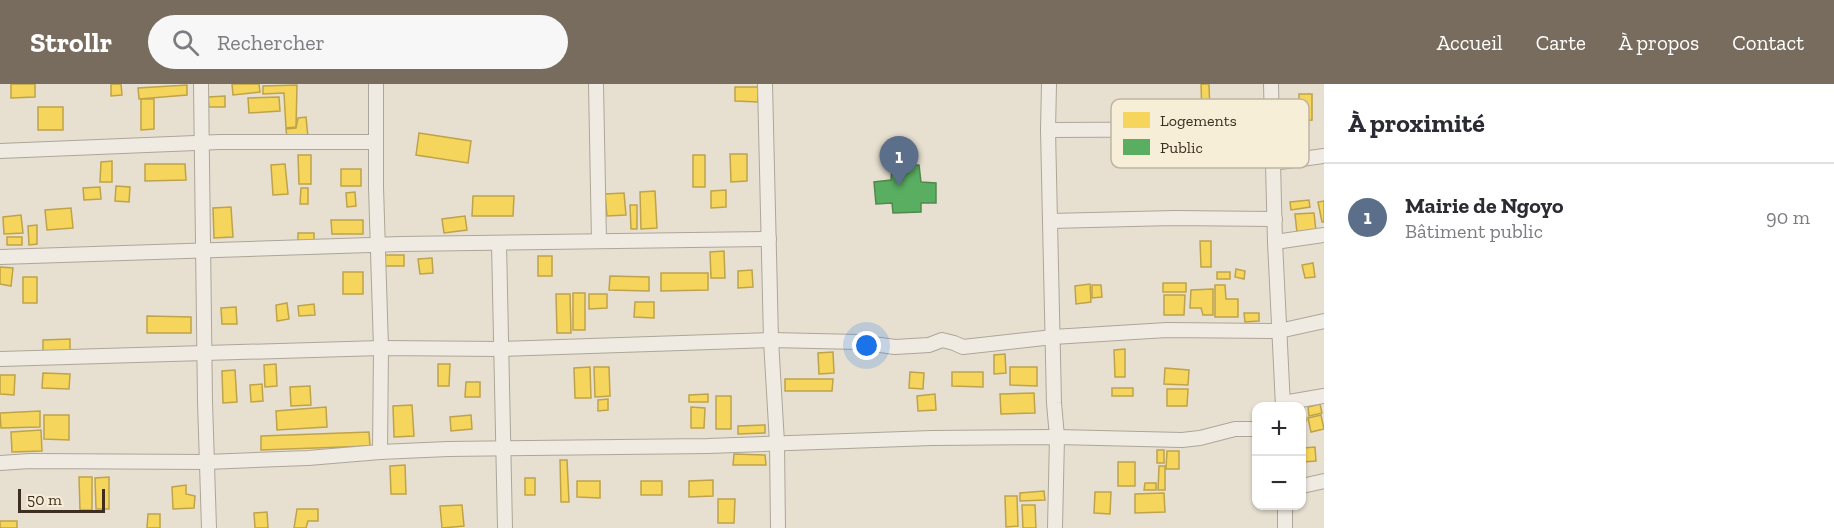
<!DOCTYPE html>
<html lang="fr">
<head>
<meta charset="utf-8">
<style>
	:root { --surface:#fff; --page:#f7f7f7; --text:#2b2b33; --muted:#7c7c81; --line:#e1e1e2; --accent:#786c5e }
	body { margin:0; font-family:"Zilla Slab",serif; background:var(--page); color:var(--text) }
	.controls { position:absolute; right:18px; bottom:18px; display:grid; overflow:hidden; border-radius:12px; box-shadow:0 2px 4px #0004 }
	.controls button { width:54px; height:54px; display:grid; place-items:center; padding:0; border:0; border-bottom:2px solid var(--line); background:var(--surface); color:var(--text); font:30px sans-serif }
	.scale { position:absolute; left:18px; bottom:15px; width:87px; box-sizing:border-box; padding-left:6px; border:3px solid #3d2e20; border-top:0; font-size:16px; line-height:21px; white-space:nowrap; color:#3d2e20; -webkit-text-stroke:4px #f7eed8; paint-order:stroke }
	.you { position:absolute; left:867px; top:262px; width:21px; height:21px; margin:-15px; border:4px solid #fff; border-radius:50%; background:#1a73e8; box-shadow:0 0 0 9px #1a73e833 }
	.badge { display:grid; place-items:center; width:39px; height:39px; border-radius:50%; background:var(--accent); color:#fff; font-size:20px; font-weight:700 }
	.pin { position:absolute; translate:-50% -50px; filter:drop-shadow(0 2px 3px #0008) }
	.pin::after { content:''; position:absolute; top:32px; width:21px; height:18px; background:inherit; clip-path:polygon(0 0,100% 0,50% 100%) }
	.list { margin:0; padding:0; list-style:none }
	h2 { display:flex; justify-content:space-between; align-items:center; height:78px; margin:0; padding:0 24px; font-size:26px }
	h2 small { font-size:20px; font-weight:400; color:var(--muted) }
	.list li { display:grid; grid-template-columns:39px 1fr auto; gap:18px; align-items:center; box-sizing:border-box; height:108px; padding:0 24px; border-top:2px solid var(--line) }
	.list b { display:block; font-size:22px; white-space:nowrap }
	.list p { margin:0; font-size:20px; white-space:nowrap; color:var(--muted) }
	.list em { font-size:20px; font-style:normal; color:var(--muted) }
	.icon { flex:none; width:33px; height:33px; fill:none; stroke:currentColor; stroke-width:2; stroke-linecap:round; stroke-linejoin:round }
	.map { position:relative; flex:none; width:1324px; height:444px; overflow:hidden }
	header { display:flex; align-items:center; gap:36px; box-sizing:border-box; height:84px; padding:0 30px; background:var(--accent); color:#fff }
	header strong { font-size:28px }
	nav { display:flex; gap:33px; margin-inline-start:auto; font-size:21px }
	.search { width:420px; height:54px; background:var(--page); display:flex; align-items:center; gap:15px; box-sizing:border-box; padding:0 21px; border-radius:33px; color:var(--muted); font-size:22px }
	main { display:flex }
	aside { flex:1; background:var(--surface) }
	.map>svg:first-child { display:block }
	.homes { fill:#f6d55c; stroke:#bea34a; stroke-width:1.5 }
	.public { fill:#5aae61; stroke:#51884e; stroke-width:1.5 }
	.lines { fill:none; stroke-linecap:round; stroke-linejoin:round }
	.minor-casing { stroke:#ada599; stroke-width:16 }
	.minor { stroke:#efebe3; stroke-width:14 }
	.key { fill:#f7eed8; stroke:#bfb4a1; stroke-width:1.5 }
	.key-label { font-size:16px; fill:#3d2e20 }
</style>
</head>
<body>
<header>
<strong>Strollr</strong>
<div class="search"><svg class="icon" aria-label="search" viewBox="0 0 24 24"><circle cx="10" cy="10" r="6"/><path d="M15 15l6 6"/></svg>Rechercher</div>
<nav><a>Accueil</a><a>Carte</a><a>À propos</a><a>Contact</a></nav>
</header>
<main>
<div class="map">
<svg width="1324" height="444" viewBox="0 0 1324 444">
	<rect width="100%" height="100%" fill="#e7e0d1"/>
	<!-- homes -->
	<g class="homes">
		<polygon points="11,0 35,0 35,13 11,14"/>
		<polygon points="111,0 121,0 122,11 111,12"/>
		<polygon points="232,0 259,0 260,8 233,11"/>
		<polygon points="1201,0 1209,0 1210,31 1202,31"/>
		<polygon points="187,1 187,11 139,15 138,4"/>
		<polygon points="297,1 296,43 286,44 284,9 263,10 263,2"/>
		<polygon points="735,3 759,3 758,18 735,17"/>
		<polygon points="1299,10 1312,10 1312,36 1299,37"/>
		<polygon points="225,12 225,23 209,23 208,13"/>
		<polygon points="279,13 280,27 249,29 248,14"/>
		<polygon points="141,15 154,15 154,45 141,46"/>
		<rect x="38" y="23" width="25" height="23"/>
		<polygon points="306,33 308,53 287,54 286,45 296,44 298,34"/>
		<polygon points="419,49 471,57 468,79 416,71"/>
		<polygon points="730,70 747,70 747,97 731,98"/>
		<polygon points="298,71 311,71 311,100 299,100"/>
		<rect x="693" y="71" width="12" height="32"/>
		<polygon points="112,77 112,98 100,98 101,78"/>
		<polygon points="145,80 185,80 186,96 145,97"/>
		<polygon points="285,80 288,110 273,111 271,81"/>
		<rect x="341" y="85" width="20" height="17"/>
		<polygon points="116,102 130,103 129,118 115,117"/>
		<polygon points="100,103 101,115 84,116 83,104"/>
		<polygon points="301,104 308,104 308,120 300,120"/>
		<polygon points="726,106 726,123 711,124 711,107"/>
		<polygon points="655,107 657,144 641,145 640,108"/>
		<polygon points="355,108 356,122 347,123 346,109"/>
		<polygon points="624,109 626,131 607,132 605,110"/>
		<polygon points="473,112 514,112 513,132 472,132"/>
		<polygon points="1309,116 1310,123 1291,126 1290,118"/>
		<polygon points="1324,117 1324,138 1322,138 1318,118"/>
		<polygon points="630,121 637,121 637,145 631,145"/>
		<polygon points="231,123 233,153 214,154 213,124"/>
		<polygon points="71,124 73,144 47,146 45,126"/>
		<polygon points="1314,129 1316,147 1297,149 1295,130"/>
		<polygon points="21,131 23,149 4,150 3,133"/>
		<polygon points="465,132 467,146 444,149 442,135"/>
		<polygon points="331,136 363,136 363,150 332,150"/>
		<polygon points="37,141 37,160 29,161 28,142"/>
		<polygon points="298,149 314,149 314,157 298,158"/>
		<rect x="7" y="153" width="15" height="8"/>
		<polygon points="1200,157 1211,157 1211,183 1201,183"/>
		<polygon points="724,167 725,194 711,194 710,168"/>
		<rect x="384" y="171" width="20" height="11"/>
		<rect x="538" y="172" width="14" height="20"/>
		<polygon points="432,174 433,189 420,190 418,175"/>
		<polygon points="1313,179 1315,193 1305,194 1302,181"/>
		<polygon points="0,183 13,184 11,202 0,200"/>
		<polygon points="1236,185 1245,187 1244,195 1235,193"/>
		<polygon points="752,186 753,203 738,204 738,187"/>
		<rect x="343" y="188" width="20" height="22"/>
		<rect x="1217" y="188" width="13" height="7"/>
		<polygon points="661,189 708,189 708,206 661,207"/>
		<polygon points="610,192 649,193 649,207 609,206"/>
		<rect x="23" y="193" width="14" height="26"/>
		<rect x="1163" y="199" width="23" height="9"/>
		<polygon points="1090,200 1091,218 1076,220 1075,202"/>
		<polygon points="1092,201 1101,201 1102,213 1092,214"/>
		<polygon points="1215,201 1225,201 1226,215 1238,215 1238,233 1215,233"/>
		<polygon points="1213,205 1213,231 1203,231 1201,224 1190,224 1191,206"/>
		<rect x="573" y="209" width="12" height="37"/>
		<polygon points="556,210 570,210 571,249 557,249"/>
		<polygon points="589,210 607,210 607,224 589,225"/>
		<polygon points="1164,211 1185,211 1184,231 1164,231"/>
		<polygon points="635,218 654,218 654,234 634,233"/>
		<polygon points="287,219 289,235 277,237 276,221"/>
		<polygon points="314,220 315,231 299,232 298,222"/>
		<polygon points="236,223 237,240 222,240 221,224"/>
		<polygon points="1244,229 1259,229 1259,237 1245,238"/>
		<polygon points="147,232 191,233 191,249 147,249"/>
		<polygon points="70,255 70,267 43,268 43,256"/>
		<polygon points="1125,265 1125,293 1115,293 1114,266"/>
		<polygon points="833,268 834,289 819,290 818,269"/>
		<polygon points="1005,270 1006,289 994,290 994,271"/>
		<polygon points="276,280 277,302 265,303 264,281"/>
		<polygon points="438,280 450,280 449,302 438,302"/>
		<polygon points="590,283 591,314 575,314 574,284"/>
		<polygon points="594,283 609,283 610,312 595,313"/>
		<polygon points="1010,283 1037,283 1037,302 1010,301"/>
		<polygon points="1165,284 1189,286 1188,301 1164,300"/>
		<polygon points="235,286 237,318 223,319 222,287"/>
		<polygon points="910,288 924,289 923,305 909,304"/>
		<polygon points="952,288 983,288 983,303 952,302"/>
		<polygon points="43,289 70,290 69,305 42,304"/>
		<polygon points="0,291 15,291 14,311 0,310"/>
		<polygon points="785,295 833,295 832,307 785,307"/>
		<polygon points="466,298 480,298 480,313 465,313"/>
		<polygon points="262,300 263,317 251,318 250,301"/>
		<polygon points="310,302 311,321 291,322 290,303"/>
		<rect x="1112" y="304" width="21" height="8"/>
		<polygon points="1167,305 1188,305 1187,322 1167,322"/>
		<polygon points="1034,309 1035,329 1001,330 1000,310"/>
		<polygon points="708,310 708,318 689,318 689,311"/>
		<polygon points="935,310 936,326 918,327 917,312"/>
		<rect x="716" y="312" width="15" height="33"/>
		<polygon points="608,315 608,326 598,327 598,316"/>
		<polygon points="1320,320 1322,329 1309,332 1308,323"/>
		<polygon points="412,321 414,352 394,353 393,322"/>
		<polygon points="1304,322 1306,337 1302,338 1302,323"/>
		<polygon points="326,323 327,343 277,346 276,327"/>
		<polygon points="691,323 705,324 704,344 691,344"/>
		<polygon points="40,327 40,343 1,344 0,329"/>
		<polygon points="44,331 69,331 69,356 44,355"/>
		<polygon points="471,331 472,345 451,347 450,333"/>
		<polygon points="1321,331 1324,345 1311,348 1308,334"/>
		<polygon points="765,341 765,349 738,350 738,342"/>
		<polygon points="41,346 42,367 12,368 11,348"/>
		<polygon points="369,348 370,362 261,366 261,352"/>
		<polygon points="1315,363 1316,377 1303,378 1303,364"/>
		<rect x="1157" y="366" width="7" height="13"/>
		<polygon points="1167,367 1179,367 1179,385 1166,385"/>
		<polygon points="734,370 765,371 766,381 733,381"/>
		<polygon points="560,376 567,376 569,418 561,418"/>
		<rect x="1118" y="378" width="17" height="24"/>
		<polygon points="405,381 406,410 391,410 390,382"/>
		<polygon points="1159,382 1165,382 1165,406 1158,406"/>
		<polygon points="79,393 92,393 92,426 80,426"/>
		<polygon points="109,393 109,425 96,425 95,394"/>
		<rect x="525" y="394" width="10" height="17"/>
		<polygon points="713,396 713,412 689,413 689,397"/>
		<polygon points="577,397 600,397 600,414 577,413"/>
		<rect x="641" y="397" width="21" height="14"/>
		<polygon points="1145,399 1156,399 1156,406 1144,406"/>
		<polygon points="186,401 186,410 195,412 194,424 173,425 172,403"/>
		<polygon points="1044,407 1045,416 1020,417 1020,409"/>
		<polygon points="1095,408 1111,408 1110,430 1094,429"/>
		<polygon points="1164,409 1165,428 1135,429 1135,410"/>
		<polygon points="1005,412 1017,412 1018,442 1006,443"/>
		<polygon points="718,415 735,415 734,439 718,439"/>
		<polygon points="462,421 464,442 442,444 440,422"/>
		<polygon points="1022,421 1035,421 1036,444 1023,444"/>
		<polygon points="297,425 318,425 318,437 308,437 306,444 294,444"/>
		<polygon points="267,428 268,444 255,444 254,429"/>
		<polygon points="148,430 160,430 160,444 147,444"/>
		<rect x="0" y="437" width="17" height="7"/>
	</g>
	<!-- public -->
	<polygon class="public" points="919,81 921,98 936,99 936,119 921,119 921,128 893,129 892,119 876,120 874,98 891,96 892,82"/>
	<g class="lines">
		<!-- minor casing -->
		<g class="minor-casing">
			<g id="minor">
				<polyline points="201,0 205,317 209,444"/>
				<polyline points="376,0 376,103 381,264 380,368"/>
				<polyline points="596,0 599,157"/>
				<polyline points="765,0 771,256 777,359 778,444"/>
				<polyline points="1049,0 1048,46 1054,319 1057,353 1055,444"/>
				<polyline points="1271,0 1275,158 1283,322"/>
				<polyline points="1048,46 1271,45"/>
				<polyline points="0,67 220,58 375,58"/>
				<polyline points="1273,79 1324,72"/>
				<polyline points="1050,137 1174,134 1275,135"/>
				<polyline points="1275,158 1324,151"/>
				<polyline points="499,159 505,444"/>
				<polyline points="0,173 401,160 769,155"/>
				<polyline points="0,275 381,264 502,265 771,256 859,258 895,263 929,261 942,256 954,259 963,263 1053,253 1167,246 1279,247 1324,237"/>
				<polyline points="1283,319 1324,312"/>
				<polyline points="0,379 30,377 206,378 308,374 380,368 448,365 708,362 932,354 1057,353 1182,356 1200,354 1235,345 1256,345"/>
				<polyline points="1302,402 1324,397"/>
				<polyline points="1285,422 1285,444"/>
			</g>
		</g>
		<!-- minor -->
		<use href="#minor" class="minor"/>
	</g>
	<!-- legend -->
	<rect x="1111" y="15" width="198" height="69" rx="9" class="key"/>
	<rect x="1123" y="28" width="27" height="16" fill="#f6d55c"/>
	<rect x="1123" y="55" width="27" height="16" fill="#5aae61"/>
	<g class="key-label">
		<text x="1160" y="42">Logements</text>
		<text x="1160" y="69">Public</text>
	</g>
</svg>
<div class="controls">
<button>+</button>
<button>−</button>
</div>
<div class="scale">50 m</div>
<div class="you"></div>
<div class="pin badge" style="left:899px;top:102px;background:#5c6f8a">1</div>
</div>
<aside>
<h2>À proximité<small></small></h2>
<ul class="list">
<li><span class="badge" style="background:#5c6f8a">1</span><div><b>Mairie de Ngoyo</b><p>Bâtiment public</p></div><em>90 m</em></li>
</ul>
</aside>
</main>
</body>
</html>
